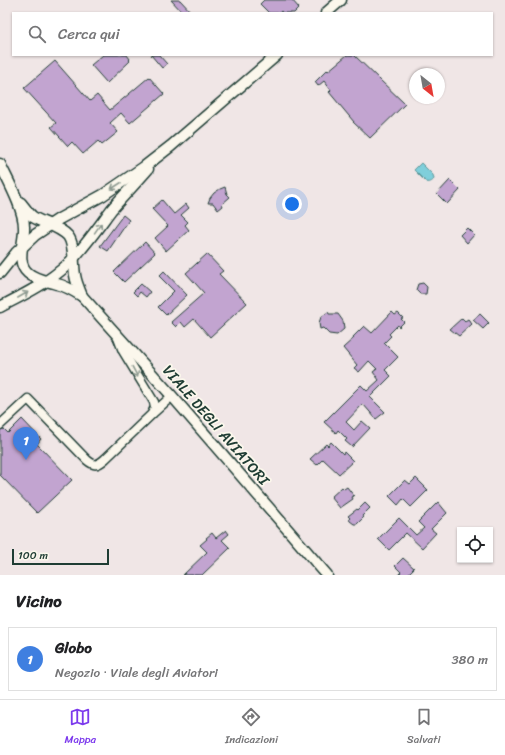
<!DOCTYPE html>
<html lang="it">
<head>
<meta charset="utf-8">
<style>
	:root { --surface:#fff; --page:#f6f6f6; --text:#202124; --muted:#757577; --line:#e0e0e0; --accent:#7c3aed }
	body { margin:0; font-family:Sriracha,sans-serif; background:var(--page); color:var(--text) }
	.controls { position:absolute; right:12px; bottom:12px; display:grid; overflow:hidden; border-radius:0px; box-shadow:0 1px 3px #0004 }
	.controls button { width:36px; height:36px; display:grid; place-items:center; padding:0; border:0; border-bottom:1px solid var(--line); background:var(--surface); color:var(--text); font:20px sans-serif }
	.compass { position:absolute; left:409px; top:68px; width:36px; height:36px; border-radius:50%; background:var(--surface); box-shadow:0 1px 3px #0004; rotate:149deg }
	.scale { position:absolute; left:12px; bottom:10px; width:97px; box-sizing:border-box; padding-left:4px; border:2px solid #1f3d34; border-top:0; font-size:11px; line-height:14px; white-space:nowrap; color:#1f3d34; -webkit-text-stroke:3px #fbf7ec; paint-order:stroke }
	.you { position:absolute; left:292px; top:204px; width:14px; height:14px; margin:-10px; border:3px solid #fff; border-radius:50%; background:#1a73e8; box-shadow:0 0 0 6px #1a73e833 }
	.badge { display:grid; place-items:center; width:26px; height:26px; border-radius:50%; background:var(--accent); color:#fff; font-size:13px; font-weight:700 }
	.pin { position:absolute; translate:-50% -33px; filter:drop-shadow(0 1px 2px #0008) }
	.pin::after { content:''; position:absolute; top:21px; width:14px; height:12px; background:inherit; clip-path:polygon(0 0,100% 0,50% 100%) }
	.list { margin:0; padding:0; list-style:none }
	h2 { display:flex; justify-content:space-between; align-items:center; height:52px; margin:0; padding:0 16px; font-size:17px }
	h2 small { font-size:13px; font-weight:400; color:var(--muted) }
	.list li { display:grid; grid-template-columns:26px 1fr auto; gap:12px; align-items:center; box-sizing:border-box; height:64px; margin:0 8px 8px; padding:0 8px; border:1px solid var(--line); border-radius:0px }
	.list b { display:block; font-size:15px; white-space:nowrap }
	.list p { margin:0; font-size:13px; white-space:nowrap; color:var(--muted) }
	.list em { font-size:13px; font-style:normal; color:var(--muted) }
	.icon { flex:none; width:22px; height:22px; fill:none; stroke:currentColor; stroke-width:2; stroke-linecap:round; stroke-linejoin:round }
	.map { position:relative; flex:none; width:505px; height:575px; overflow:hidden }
	.search { position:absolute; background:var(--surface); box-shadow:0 1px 3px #0004; left:12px; right:12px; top:12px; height:44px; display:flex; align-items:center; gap:10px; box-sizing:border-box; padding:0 14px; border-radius:0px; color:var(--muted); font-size:15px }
	.sheet { height:124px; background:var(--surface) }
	nav { display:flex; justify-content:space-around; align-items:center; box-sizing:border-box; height:56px; border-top:1px solid var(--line); background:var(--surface); font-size:11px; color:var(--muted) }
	nav a { display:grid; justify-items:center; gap:2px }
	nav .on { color:var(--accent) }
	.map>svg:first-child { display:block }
	.water { fill:#7fcfdb; stroke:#599598 }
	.building { fill:#c2a4d0; stroke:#1f3d34 }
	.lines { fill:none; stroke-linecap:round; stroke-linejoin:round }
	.minor-casing { stroke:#1f3d34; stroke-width:11 }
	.major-casing { stroke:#1f3d34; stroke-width:13 }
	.minor { stroke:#fbf7ec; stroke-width:8 }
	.major { stroke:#fbf7ec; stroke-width:10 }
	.oneway { stroke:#8d9a90 }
	.labels { text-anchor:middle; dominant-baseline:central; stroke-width:3.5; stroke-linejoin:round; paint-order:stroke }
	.street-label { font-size:15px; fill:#1f3d34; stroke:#fbf7ec }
</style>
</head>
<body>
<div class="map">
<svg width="505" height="575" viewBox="0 0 505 575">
	<rect width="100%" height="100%" fill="#f0e6e6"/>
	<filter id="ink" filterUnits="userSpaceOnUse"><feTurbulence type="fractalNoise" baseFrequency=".025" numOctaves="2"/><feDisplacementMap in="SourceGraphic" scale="8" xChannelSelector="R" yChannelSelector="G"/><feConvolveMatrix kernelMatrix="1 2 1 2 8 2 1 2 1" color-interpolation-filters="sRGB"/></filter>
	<g filter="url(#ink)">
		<!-- water -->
		<path class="water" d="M421,163L433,175L434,179C432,182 429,183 426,182L414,170Z"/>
		<!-- building -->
		<g class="building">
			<polygon points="171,0 180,0 192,13 183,13"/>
			<polygon points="264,0 292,0 299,8 294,13 283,13 281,11 279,13 269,13 260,4"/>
			<polygon points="103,55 127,55 130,59 129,60 130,61 107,83 91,65"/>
			<polygon points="151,55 159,55 167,64 162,68"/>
			<polygon points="347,55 354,55 405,104 370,138 353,122 354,122 329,92 331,90 324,81 318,86 315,82 327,70 328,71"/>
			<polygon points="55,61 90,101 97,95 110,110 149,77 164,94 130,123 121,113 110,123 118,132 102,145 98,141 83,154 72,142 68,146 51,127 56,123 24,88"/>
			<polygon points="450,180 460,190 447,204 437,194"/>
			<polygon points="225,187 227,194 230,197 222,204 223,206 218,210 213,203 208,203 210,198 214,193 220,189"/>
			<polygon points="162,200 174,214 186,204 189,208 181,215 188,222 185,225 189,230 166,251 155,238 168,226 152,209"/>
			<polygon points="123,215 129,220 108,251 100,246"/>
			<polygon points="467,228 474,235 467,243 460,235"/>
			<polygon points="145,242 155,253 124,282 114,272"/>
			<polygon points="207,254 223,271 219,274 247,303 210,337 194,319 185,327 181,322 176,327 171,322 204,293 186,273"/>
			<polygon points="164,271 187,295 166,315 158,307 174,291 159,276"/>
			<polygon points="423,283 427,287 426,294 420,294 416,290 418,284"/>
			<polygon points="141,284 150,292 146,297 140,292 137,296 133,292"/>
			<polygon points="328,312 329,314 338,314 343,321 344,329 337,335 329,334 323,328 320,329 319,323 321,317"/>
			<polygon points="392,312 395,315 398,313 403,318 401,319 404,322 399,327 398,325 389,334 391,336 384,343 398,357 385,370 391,376 370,397 385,412 376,419 363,404 346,422 354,430 362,421 370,428 352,447 345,441 347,439 338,430 336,433 324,422 361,385 367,391 379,380 373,372 377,369 369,361 359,372 354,368 357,365 343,348 354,338 353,337 364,326 372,333"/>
			<polygon points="480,314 489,323 483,329 473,320"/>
			<polygon points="462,318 465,321 468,319 472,324 459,336 450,329"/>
			<polygon points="22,419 41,439 37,444 72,480 37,513 0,475 0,430 4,429 8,433"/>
			<polygon points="331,442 343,454 344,452 353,461 339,474 323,459 317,465 310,459 326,444 328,446"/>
			<polygon points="416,478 428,490 411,507 403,499 398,505 389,496 405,480 410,484"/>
			<polygon points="342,487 344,489 347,487 354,496 352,497 353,499 340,508 331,497"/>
			<polygon points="438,502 447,513 431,529 436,533 422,548 406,533 389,550 378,539 399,518 416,535 424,528 418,522"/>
			<polygon points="365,503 370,508 362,516 364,517 357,524 354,524 350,521 349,519 350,518 348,516 357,509 358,510"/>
			<polygon points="226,530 229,534 222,540 230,548 202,575 183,575 207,552 200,545 207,539 206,538 212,533 216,538"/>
			<polygon points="403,558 414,568 407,575 398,575 401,572 395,566"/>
		</g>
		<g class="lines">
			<!-- minor casing -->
			<g class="minor-casing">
				<g id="minor">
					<polyline points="118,338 123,351 154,402 155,407 152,414"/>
					<path d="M0,425L28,399L87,460C94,466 97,466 105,459L152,414L172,396"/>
				</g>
			</g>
			<!-- major casing -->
			<g class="major-casing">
				<g id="major">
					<polyline points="326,13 341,0"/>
					<path d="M0,164C8,181 24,209 24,227C25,241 15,262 28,273C36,280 48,281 57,284C66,286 74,291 82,296L172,396L327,575"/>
					<path d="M21,203C25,208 28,213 33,217C44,224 59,226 68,236C75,245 73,264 75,275C76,282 79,289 82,296"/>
					<polyline points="0,273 16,253 35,235 59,219 103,195 144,167 171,146 277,55"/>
					<path d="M0,307C23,295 48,283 67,265C84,248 97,229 111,210C123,196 136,183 148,169"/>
				</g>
			</g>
			<!-- minor -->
			<use href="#minor" class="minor"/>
			<!-- major -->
			<use href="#major" class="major"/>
		</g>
		<!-- one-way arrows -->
		<defs><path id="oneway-shaft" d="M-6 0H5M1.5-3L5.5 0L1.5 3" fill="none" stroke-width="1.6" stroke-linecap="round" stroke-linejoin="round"/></defs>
		<g class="oneway">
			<use href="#oneway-shaft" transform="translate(116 186) rotate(147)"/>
			<use href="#oneway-shaft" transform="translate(98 228) rotate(-55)"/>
			<use href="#oneway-shaft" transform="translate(23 295) rotate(-30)"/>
			<use href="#oneway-shaft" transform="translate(135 372) rotate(62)"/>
		</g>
	</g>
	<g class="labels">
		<!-- street labels -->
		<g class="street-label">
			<text transform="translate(216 425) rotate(49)">VIALE DEGLI AVIATORI</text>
		</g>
	</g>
</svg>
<div class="controls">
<button><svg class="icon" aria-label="locate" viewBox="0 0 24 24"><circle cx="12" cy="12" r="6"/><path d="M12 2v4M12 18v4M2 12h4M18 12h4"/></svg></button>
</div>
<svg class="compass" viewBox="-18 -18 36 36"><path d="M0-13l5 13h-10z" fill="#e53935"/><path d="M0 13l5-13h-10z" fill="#757577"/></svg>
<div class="scale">100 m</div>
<div class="you"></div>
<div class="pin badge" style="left:26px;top:460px;background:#3f7fe0">1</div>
<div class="search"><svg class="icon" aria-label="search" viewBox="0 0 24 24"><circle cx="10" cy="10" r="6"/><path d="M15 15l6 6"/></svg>Cerca qui</div>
</div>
<section class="sheet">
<h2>Vicino<small></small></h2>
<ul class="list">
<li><span class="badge" style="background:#3f7fe0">1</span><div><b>Globo</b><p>Negozio · Viale degli Aviatori</p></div><em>380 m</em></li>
</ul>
</section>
<nav>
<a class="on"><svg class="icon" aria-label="map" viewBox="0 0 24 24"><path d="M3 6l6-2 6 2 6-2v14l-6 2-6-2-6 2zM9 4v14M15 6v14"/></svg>Mappa</a>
<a><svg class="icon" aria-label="directions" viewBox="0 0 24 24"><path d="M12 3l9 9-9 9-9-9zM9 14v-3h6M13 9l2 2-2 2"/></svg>Indicazioni</a>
<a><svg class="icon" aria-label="saved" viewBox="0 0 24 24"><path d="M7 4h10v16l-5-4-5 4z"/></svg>Salvati</a>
</nav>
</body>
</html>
